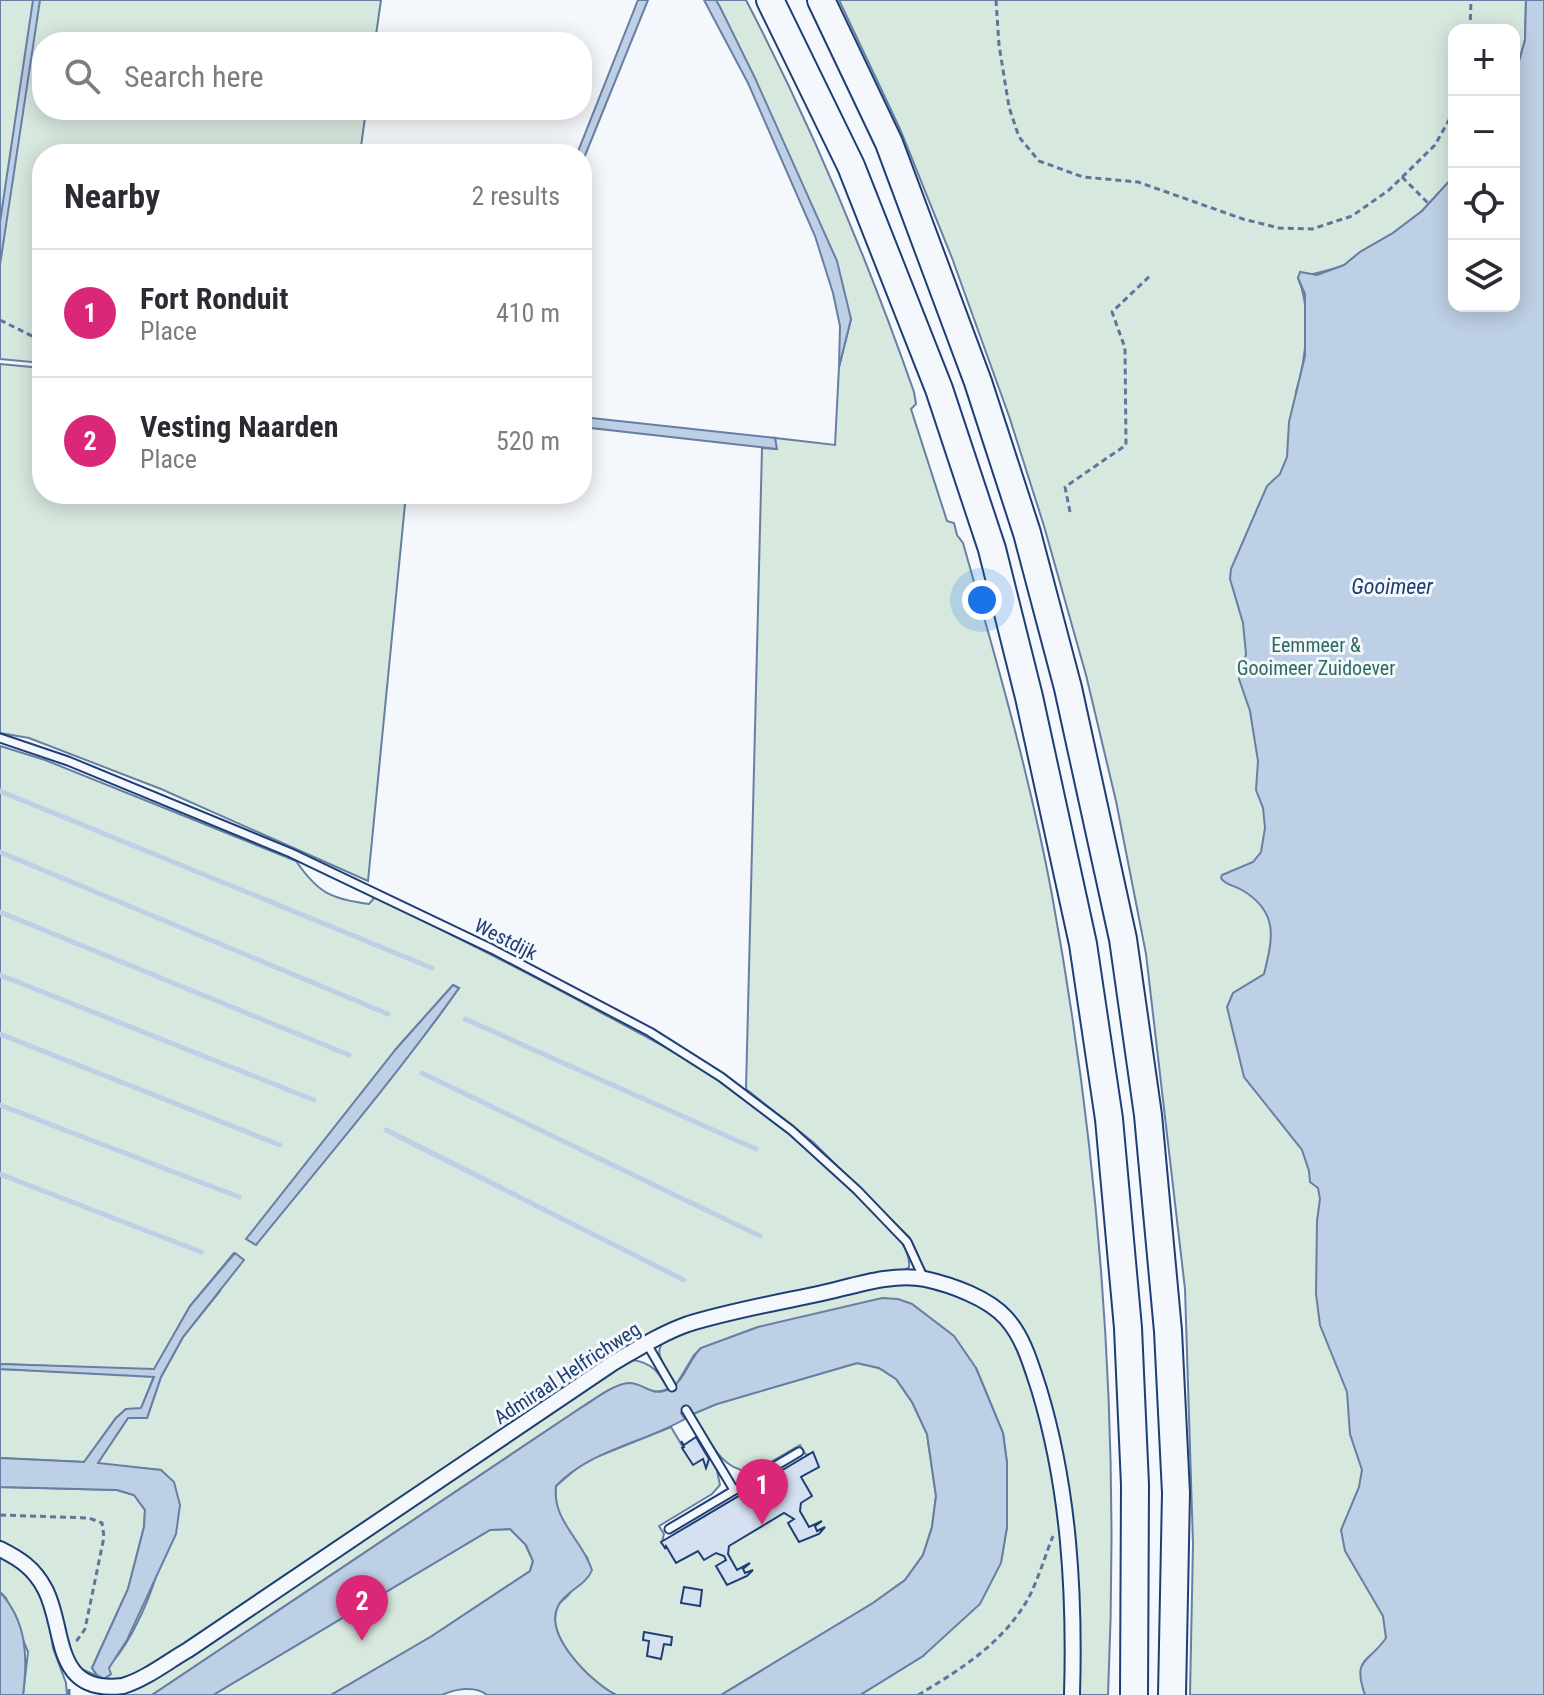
<!DOCTYPE html>
<html lang="en">
<head>
<meta charset="utf-8">
<style>
	:root { --surface:#fff; --page:#f7f7f7; --text:#2b2b33; --muted:#7c7c81; --line:#e1e1e2; --accent:#db2777 }
	body { margin:0; font-family:"Roboto Condensed",sans-serif; background:var(--page); color:var(--text) }
	.controls { position:absolute; right:24px; top:24px; display:grid; overflow:hidden; border-radius:16px; box-shadow:0 4px 20px #0003 }
	.controls button { width:72px; height:72px; display:grid; place-items:center; padding:0; border:0; border-bottom:2px solid var(--line); background:var(--surface); color:var(--text); font:40px sans-serif }
	.you { position:absolute; left:982px; top:600px; width:28px; height:28px; margin:-20px; border:6px solid #fff; border-radius:50%; background:#1a73e8; box-shadow:0 0 0 12px #1a73e833 }
	.badge { display:grid; place-items:center; width:52px; height:52px; border-radius:50%; background:var(--accent); color:#fff; font-size:26px; font-weight:700 }
	.pin { position:absolute; translate:-50% -66px; filter:drop-shadow(0 2px 4px #0008) }
	.pin::after { content:''; position:absolute; top:42px; width:28px; height:24px; background:inherit; clip-path:polygon(0 0,100% 0,50% 100%) }
	.list { margin:0; padding:0; list-style:none }
	h2 { display:flex; justify-content:space-between; align-items:center; height:104px; margin:0; padding:0 32px; font-size:34px }
	h2 small { font-size:26px; font-weight:400; color:var(--muted) }
	.list li { display:grid; grid-template-columns:52px 1fr auto; gap:24px; align-items:center; box-sizing:border-box; height:128px; padding:0 32px; border-top:2px solid var(--line) }
	.list b { display:block; font-size:30px; white-space:nowrap }
	.list p { margin:0; font-size:26px; white-space:nowrap; color:var(--muted) }
	.list em { font-size:26px; font-style:normal; color:var(--muted) }
	.icon { flex:none; width:44px; height:44px; fill:none; stroke:currentColor; stroke-width:2; stroke-linecap:round; stroke-linejoin:round }
	.map { position:relative; flex:none; width:1544px; height:1695px; overflow:hidden }
	.search { position:absolute; background:var(--surface); box-shadow:0 4px 20px #0003; left:32px; top:32px; width:560px; height:88px; display:flex; align-items:center; gap:20px; box-sizing:border-box; padding:0 28px; border-radius:32px; color:var(--muted); font-size:30px }
	.panel { position:absolute; background:var(--surface); box-shadow:0 4px 20px #0003; left:32px; top:144px; width:560px; height:360px; border-radius:32px }
	.map>svg:first-child { display:block }
	.green { fill:#d7e8df; stroke:#687fa3; stroke-width:2; fill-rule:evenodd }
	.water { fill:#bed0e5; stroke:#687fa3; stroke-width:2 }
	.lines { fill:none; stroke-linecap:round; stroke-linejoin:round }
	.stream { stroke:#bed0e5; stroke-width:5 }
	.building { fill:#d5e0f0; stroke:#1d3f73; stroke-width:2 }
	.lane-casing { stroke:#1d3f73; stroke-width:11 }
	.street-casing { stroke:#1d3f73; stroke-width:18 }
	.highway-casing { stroke:#1d3f73; stroke-width:30 }
	.path { stroke:#5e769c; stroke-width:3; stroke-dasharray:6 4; stroke-linecap:butt }
	.lane { stroke:#f4f7fb; stroke-width:7 }
	.street { stroke:#f4f7fb; stroke-width:14 }
	.highway { stroke:#f4f7fb; stroke-width:26 }
	.labels { text-anchor:middle; dominant-baseline:central; stroke-width:6; stroke-linejoin:round; paint-order:stroke }
	.park-label { font-size:20px; fill:#2c6c60; stroke:#f4f7fb }
	.street-label { font-size:20px; fill:#1d3f73; stroke:#f4f7fb }
	.water-label { font-size:22px; font-style:italic; fill:#1d3f73; stroke:#f4f7fb }
</style>
</head>
<body>
<div class="map">
<svg width="1544" height="1695" viewBox="0 0 1544 1695">
	<rect width="100%" height="100%" fill="#f4f7fb"/>
	<!-- green -->
	<g class="green">
		<polygon points="0,0 381,0 375,42 42,42 42,110 366,110 360,154 42,154 42,363 0,359"/>
		<path d="M716,0H746C812,127 867,258 914,392L916,404L911,409L947,521L954,523L957,535L963,543C996,659 1030,776 1052,895C1100,1157 1120,1429 1108,1695H1079L1071,1525L1019,1326L929,1277C920,1264 918,1251 909,1237L813,1142L746,1089L762,448L776,449L775,438L835,445L839,367L851,319Z"/>
		<path d="M839,0H1526L1525,40L1514,79V30H1454V176L1422,211L1393,233L1360,252L1344,266L1298,278C1312,309 1306,360 1296,392L1544,1695H1190L1193,1544L1185,1289L1146,954L1116,801L1086,675L1044,526L1009,416L952,258L900,129Z"/>
		<polygon points="0,364 42,368 42,494 406,494 368,881 161,789 29,738 0,733"/>
		<path d="M0,746L45,760L296,861C318,893 331,899 369,904L375,897C451,934 527,972 602,1013C642,1035 685,1056 723,1082C773,1116 819,1159 862,1201C878,1217 912,1243 909,1267L903,1272L688,1321L142,1671L118,1679H104L77,1667L67,1651L51,1589L0,1544V1487L117,1490L134,1495L145,1510L144,1527L128,1589L92,1668L97,1675C124,1660 150,1600 158,1569C164,1547 160,1496 161,1470L97,1464L128,1418H147L161,1377L183,1337L220,1291L234,1253L190,1306L154,1370L0,1364ZM453,985L459,988L436,1020L256,1244L396,1049Z"/>
		<path d="M894,1282C929,1286 976,1295 1001,1322C1048,1371 1068,1553 1070,1622C1071,1646 1068,1671 1067,1695H860L923,1656L1001,1562L1007,1527V1463L1003,1433L976,1368L758,1327L701,1348L694,1355L676,1385C663,1363 646,1348 676,1333L759,1311Z"/>
		<path d="M633,1360C653,1363 659,1373 669,1389C649,1396 648,1386 632,1384C615,1382 592,1401 579,1409L152,1695H109L138,1683L619,1364Z"/>
		<path d="M857,1363L879,1368L896,1379L912,1402L927,1434L936,1496L932,1527L923,1555L905,1580L873,1603L721,1695H616C592,1683 543,1636 558,1606C560,1601 567,1598 570,1593C578,1583 583,1570 588,1559C572,1536 552,1515 556,1486L584,1462L671,1427L683,1447L696,1439L708,1458L715,1461L720,1485L712,1494L659,1526L664,1534L662,1542L814,1453L806,1455L800,1445C786,1453 770,1464 755,1469C725,1479 705,1434 693,1414L716,1404Z"/>
		<polygon points="0,1369 154,1376 141,1409 126,1409 116,1418 84,1462 0,1458"/>
		<polygon points="510,1529 525,1544 533,1561 530,1571 432,1636 331,1695 213,1695 490,1530"/>
		<polygon points="0,1552 31,1574 47,1607 53,1648 66,1683 67,1695 23,1695 28,1652 6,1598 0,1592"/>
	</g>
	<!-- water -->
	<g class="water">
		<polygon points="33,0 40,0 0,265 0,222"/>
		<polygon points="638,0 648,0 582,163 582,154 577,154"/>
		<polygon points="704,0 716,0 720,7 755,78 837,261 851,319 839,367 840,326 833,293 815,236 748,83"/>
		<path d="M1526,0H1544V1695H1365C1352,1657 1368,1664 1386,1638L1383,1616L1345,1551L1341,1530L1359,1487L1362,1470L1350,1434L1347,1392L1320,1325L1316,1294L1317,1221L1320,1199L1318,1188L1310,1182L1309,1171L1302,1150L1244,1077L1227,1007L1233,993L1264,974C1273,938 1279,912 1242,890C1234,885 1226,886 1221,878L1222,875L1253,862L1261,852L1265,828L1263,808L1256,790L1258,761L1250,711L1239,679L1246,654L1243,623L1230,579L1231,569L1267,486L1280,474L1287,457L1289,422L1305,356V294L1298,278L1300,272L1317,275L1344,265L1360,252L1393,233L1422,211L1454,176V306H1514V79L1525,40Z"/>
		<polygon points="582,417 775,438 777,449 582,427"/>
		<path d="M453,985L459,988C396,1077 325,1160 256,1245L246,1239L396,1049Z"/>
		<polygon points="235,1253 244,1260 183,1337 161,1377 147,1418 128,1418 98,1463 161,1470 174,1482 180,1505 176,1534 127,1640 109,1668 111,1674 104,1679 97,1675 92,1668 128,1589 144,1527 145,1510 134,1495 117,1490 0,1487 0,1458 84,1462 116,1418 126,1409 141,1408 154,1377 0,1369 0,1364 154,1369 190,1306"/>
		<path d="M882,1298L898,1299L912,1304L954,1336L976,1368L1003,1433L1007,1463V1527L1001,1563L980,1604L923,1656L860,1695H721L873,1603L905,1580L923,1555L932,1527L936,1496L927,1434L912,1402L896,1379L879,1368L857,1363L717,1404L693,1414L689,1408L681,1413L685,1419C643,1443 590,1450 556,1486C552,1521 582,1539 592,1570C586,1586 565,1591 558,1606C543,1635 592,1683 616,1695H487C475,1685 455,1689 442,1695H331L432,1636L530,1571L533,1561L526,1545L510,1529L490,1530L213,1695H152L579,1409C593,1401 613,1384 629,1383C646,1383 650,1399 671,1388C685,1380 689,1359 701,1348L758,1327Z"/>
		<path d="M0,1592C27,1622 28,1657 23,1695H0Z"/>
	</g>
	<g class="lines">
		<!-- stream -->
		<g class="stream">
			<polyline points="0,791 432,968"/>
			<polyline points="0,852 388,1014"/>
			<polyline points="0,912 349,1055"/>
			<polyline points="0,975 314,1100"/>
			<polyline points="465,1019 756,1149"/>
			<polyline points="0,1034 280,1145"/>
			<polyline points="422,1073 760,1236"/>
			<polyline points="0,1105 239,1197"/>
			<polyline points="386,1130 684,1280"/>
			<polyline points="0,1174 201,1252"/>
		</g>
	</g>
	<!-- building -->
	<g class="building">
		<polygon points="696,1437 709,1459 706,1468 703,1459 693,1465 682,1448 684,1447 681,1441 684,1445"/>
		<polygon points="813,1452 819,1467 801,1477 812,1496 801,1503 800,1511 809,1527 822,1521 815,1526 817,1531 825,1527 819,1534 799,1542 788,1523 794,1519 784,1513 729,1546 728,1554 737,1570 750,1563 743,1569 745,1573 753,1570 747,1576 727,1585 716,1566 726,1560 724,1556 716,1553 704,1560 698,1551 676,1563 666,1546 665,1548 661,1542"/>
		<polygon points="684,1587 702,1590 700,1606 681,1603"/>
		<polygon points="644,1632 672,1637 671,1645 664,1644 661,1659 647,1656 649,1641 643,1640"/>
	</g>
	<g class="lines">
		<!-- lane casing -->
		<g class="lane-casing">
			<g id="lane">
				<polyline points="0,738 68,761 291,853 492,949 650,1032 721,1077 791,1130 857,1190 907,1242 924,1279"/>
				<polyline points="647,1344 672,1387"/>
				<polyline points="686,1410 734,1490"/>
				<polyline points="669,1529 799,1452"/>
			</g>
		</g>
		<!-- street casing -->
		<g class="street-casing">
			<path id="street" d="M0,1549C20,1559 34,1568 45,1589C66,1628 51,1695 123,1686C146,1679 167,1662 188,1650L613,1363C637,1349 662,1333 688,1324C730,1311 775,1303 818,1294C851,1287 892,1272 925,1279C952,1285 988,1298 1006,1318C1024,1338 1031,1365 1039,1389C1069,1488 1075,1592 1072,1695"/>
		</g>
		<!-- highway casing -->
		<g class="highway-casing">
			<g id="highway">
				<polyline points="770,0 851,166 939,389 992,549 1029,697 1083,944 1109,1119 1128,1328 1135,1485 1134,1695"/>
				<polyline points="821,0 889,143 978,382 1027,533 1068,688 1123,939 1148,1115 1168,1331 1176,1493 1172,1695"/>
			</g>
		</g>
		<!-- path -->
		<g class="path">
			<polyline points="996,0 999,45 1009,107 1019,137 1039,161 1083,177 1138,182 1243,219 1279,228 1312,229 1352,216 1389,190 1435,145 1454,111"/>
			<polyline points="1470,30 1471,0"/>
			<polyline points="1402,177 1428,203"/>
			<polyline points="0,320 42,341"/>
			<polyline points="1070,512 1065,487 1126,445 1125,348 1112,312 1152,274"/>
			<polyline points="0,1515 89,1518 102,1523 104,1537 85,1629 75,1643"/>
			<polyline points="69,1695 69,1687"/>
			<path d="M918,1695C960,1670 1003,1643 1028,1599C1038,1580 1045,1556 1053,1536"/>
		</g>
		<!-- lane -->
		<use href="#lane" class="lane"/>
		<!-- street -->
		<use href="#street" class="street"/>
		<!-- highway -->
		<use href="#highway" class="highway"/>
	</g>
	<g class="labels">
		<!-- park labels -->
		<g class="park-label">
			<text x="1316" y="645">Eemmeer &amp;<tspan x="1316" dy="23">Gooimeer Zuidoever</tspan></text>
		</g>
		<!-- street labels -->
		<g class="street-label">
			<text transform="translate(506 939) rotate(27)">Westdijk</text>
			<text transform="translate(567 1373) rotate(-33)">Admiraal Helfrichweg</text>
		</g>
		<!-- water labels -->
		<g class="water-label">
			<text x="1392" y="586">Gooimeer</text>
		</g>
	</g>
</svg>
<div class="controls">
<button>+</button>
<button>−</button>
<button><svg class="icon" aria-label="locate" viewBox="0 0 24 24"><circle cx="12" cy="12" r="6"/><path d="M12 2v4M12 18v4M2 12h4M18 12h4"/></svg></button>
<button><svg class="icon" aria-label="layers" viewBox="0 0 24 24"><path d="M12 4l9 5-9 5-9-5zM3 14l9 5 9-5"/></svg></button>
</div>
<div class="you"></div>
<div class="pin badge" style="left:762px;top:1525px">1</div>
<div class="pin badge" style="left:362px;top:1641px">2</div>
<div class="search"><svg class="icon" aria-label="search" viewBox="0 0 24 24"><circle cx="10" cy="10" r="6"/><path d="M15 15l6 6"/></svg>Search here</div>
<section class="panel">
<h2>Nearby<small>2 results</small></h2>
<ul class="list">
<li><span class="badge">1</span><div><b>Fort Ronduit</b><p>Place</p></div><em>410 m</em></li>
<li><span class="badge">2</span><div><b>Vesting Naarden</b><p>Place</p></div><em>520 m</em></li>
</ul>
</section>
</div>
</body>
</html>
